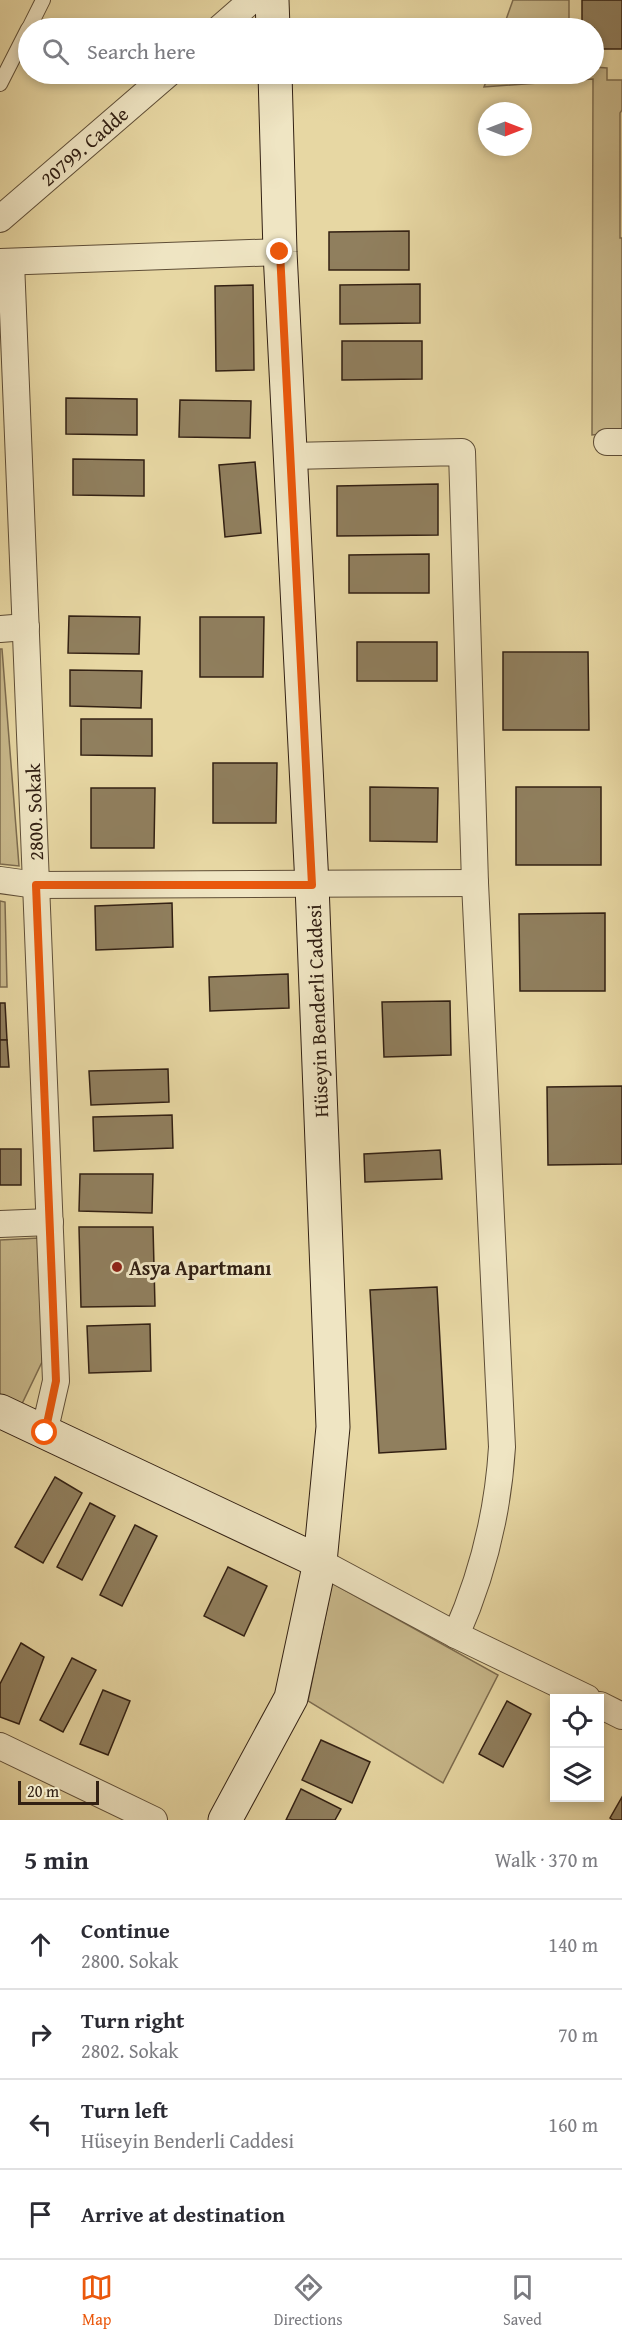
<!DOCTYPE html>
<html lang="en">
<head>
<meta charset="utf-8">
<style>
	:root { --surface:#fff; --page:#f2f2f3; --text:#2b2b33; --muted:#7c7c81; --line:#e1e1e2; --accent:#ea580c }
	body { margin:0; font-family:"Gentium Book Plus",serif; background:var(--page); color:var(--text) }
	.controls { position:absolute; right:18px; bottom:18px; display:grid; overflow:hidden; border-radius:0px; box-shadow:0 3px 9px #0003 }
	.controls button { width:54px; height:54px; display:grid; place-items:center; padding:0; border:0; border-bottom:2px solid var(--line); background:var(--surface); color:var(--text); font:30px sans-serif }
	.compass { position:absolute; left:478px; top:102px; width:54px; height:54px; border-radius:50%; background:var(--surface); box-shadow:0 3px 9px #0003; rotate:90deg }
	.scale { position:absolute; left:18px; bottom:15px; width:81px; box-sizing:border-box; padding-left:6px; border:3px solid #322013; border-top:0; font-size:16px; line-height:21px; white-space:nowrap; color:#322013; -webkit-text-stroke:4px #efe5c3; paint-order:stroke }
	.stop { position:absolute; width:18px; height:18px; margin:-14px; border:4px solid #ea580c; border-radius:50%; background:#fff }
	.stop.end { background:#ea580c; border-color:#fff; box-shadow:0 2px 6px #0008 }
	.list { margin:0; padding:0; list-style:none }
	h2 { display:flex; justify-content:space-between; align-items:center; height:78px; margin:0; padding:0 24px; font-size:26px }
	h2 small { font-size:20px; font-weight:400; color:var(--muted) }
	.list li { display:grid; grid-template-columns:39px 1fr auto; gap:18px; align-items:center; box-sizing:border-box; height:90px; padding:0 24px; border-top:2px solid var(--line) }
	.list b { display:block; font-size:22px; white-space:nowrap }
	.list p { margin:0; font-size:20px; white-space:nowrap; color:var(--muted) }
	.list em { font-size:20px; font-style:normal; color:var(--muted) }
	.icon { flex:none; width:33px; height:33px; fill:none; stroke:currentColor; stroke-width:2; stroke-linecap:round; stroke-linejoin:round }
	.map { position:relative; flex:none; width:622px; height:1820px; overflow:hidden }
	.search { position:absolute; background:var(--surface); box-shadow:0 3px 9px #0003; left:18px; right:18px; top:18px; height:66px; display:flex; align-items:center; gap:15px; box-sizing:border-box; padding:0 21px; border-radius:33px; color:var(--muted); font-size:22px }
	.sheet { height:438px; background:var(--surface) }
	nav { display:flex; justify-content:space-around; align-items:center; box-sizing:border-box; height:84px; border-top:2px solid var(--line); background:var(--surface); font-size:16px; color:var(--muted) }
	nav a { display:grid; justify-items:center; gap:3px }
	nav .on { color:var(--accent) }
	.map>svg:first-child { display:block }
	.green { fill:#c8b88b; stroke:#7d6c4f; stroke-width:1.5 }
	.building { fill:#907f5e; stroke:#322013; stroke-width:1.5 }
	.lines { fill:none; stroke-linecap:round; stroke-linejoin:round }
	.lane-casing { stroke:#5f4e37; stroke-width:16 }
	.street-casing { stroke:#5f4e37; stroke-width:28 }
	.secondary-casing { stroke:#322013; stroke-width:35 }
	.lane { stroke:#efe5c3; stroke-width:14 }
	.street { stroke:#efe5c3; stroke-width:26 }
	.secondary { stroke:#efe5c3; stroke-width:33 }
	.route { stroke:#ea580c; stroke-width:8 }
	.poi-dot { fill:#8f2418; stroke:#efe5c3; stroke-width:2 }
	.labels { text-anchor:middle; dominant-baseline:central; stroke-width:6; stroke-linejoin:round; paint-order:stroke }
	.street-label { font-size:20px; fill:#322013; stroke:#efe5c3 }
	.poi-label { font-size:20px; font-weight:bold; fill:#322013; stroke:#efe5c3; text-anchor:start }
</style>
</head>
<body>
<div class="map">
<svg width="622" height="1820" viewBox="0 0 622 1820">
	<rect width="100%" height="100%" fill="#e7d7a3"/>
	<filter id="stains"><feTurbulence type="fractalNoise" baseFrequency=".00333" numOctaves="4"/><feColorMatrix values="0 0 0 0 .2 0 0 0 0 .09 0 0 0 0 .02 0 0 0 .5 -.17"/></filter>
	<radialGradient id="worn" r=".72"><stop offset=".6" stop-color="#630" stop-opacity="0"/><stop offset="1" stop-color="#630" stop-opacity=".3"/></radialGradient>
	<!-- green -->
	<g class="green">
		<polygon points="513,0 569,0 569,28 503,28"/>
		<polygon points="594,67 607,68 607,80 622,80 622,110 620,113 620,238 622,238 622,432 592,435 593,79 484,87 489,74 594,74"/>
		<polygon points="0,649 2,649 19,866 0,864"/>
		<polygon points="0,901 5,902 7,987 0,987"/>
		<polygon points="39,1238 42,1362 19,1410 0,1401 0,1240"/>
		<polygon points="332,1583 498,1675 443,1783 308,1701"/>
	</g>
	<!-- building -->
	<g class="building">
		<polygon points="582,0 622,0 622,49 594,49 594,28 582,28"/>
		<polygon points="409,231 409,270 329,270 329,232"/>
		<polygon points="420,284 420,323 340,324 340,285"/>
		<polygon points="253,285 254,370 216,371 215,286"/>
		<polygon points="342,341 422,341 422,379 342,380"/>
		<polygon points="66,398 137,399 137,435 66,434"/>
		<polygon points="180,400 251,401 250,438 179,437"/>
		<polygon points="73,459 144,460 144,496 73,495"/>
		<polygon points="255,462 261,533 225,537 219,465"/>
		<polygon points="438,484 438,535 337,536 337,486"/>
		<polygon points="429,554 429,593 349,593 349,555"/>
		<polygon points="69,616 140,617 139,654 68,653"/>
		<polygon points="200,617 264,617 263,677 200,677"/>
		<rect x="357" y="642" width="80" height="39"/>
		<polygon points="503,652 588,652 589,730 503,730"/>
		<polygon points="70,670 142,671 141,708 70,706"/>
		<polygon points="81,719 152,719 152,756 81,755"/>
		<polygon points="213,763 277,763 276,823 213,823"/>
		<polygon points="370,787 438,788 437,842 370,841"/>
		<rect x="516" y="787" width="85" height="78"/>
		<polygon points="91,788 155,788 154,848 91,848"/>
		<polygon points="172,903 173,947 96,950 95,906"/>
		<polygon points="605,913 605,991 520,991 519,914"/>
		<polygon points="288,974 289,1008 210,1011 209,977"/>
		<polygon points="450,1001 451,1055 384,1057 382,1002"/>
		<polygon points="0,1003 5,1003 7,1040 0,1040"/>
		<polygon points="0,1040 7,1040 9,1067 0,1067"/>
		<polygon points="168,1069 169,1102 91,1105 89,1071"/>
		<polygon points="622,1086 622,1164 548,1165 547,1087"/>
		<polygon points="172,1115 173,1148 94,1151 93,1117"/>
		<rect x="0" y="1149" width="21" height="36"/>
		<polygon points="440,1150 442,1179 365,1182 364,1154"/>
		<polygon points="80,1174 153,1174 152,1213 79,1211"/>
		<polygon points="79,1227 153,1227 155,1306 81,1307"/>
		<polygon points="437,1287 446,1449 379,1453 370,1290"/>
		<polygon points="150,1324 151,1371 89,1373 87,1326"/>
		<polygon points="55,1477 82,1493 43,1563 15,1547"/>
		<polygon points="90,1503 115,1516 82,1580 57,1567"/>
		<polygon points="135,1525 157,1536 122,1606 100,1595"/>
		<polygon points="228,1567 267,1586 244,1636 204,1616"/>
		<polygon points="21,1643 44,1657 19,1724 0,1717 0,1684"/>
		<polygon points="72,1658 96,1670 63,1732 40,1720"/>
		<polygon points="103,1690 130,1701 108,1755 80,1744"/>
		<polygon points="507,1701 531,1714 503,1767 479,1754"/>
		<polygon points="321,1740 370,1762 352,1803 302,1780"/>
		<polygon points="301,1789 341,1809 335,1820 286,1820"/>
		<polygon points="622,1797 622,1820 613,1820 610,1818"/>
	</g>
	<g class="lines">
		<!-- lane casing -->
		<g class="lane-casing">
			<g id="lane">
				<polyline points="29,28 43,0"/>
				<polyline points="0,84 28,29"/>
			</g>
		</g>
		<!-- street casing -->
		<g class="street-casing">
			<g id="street">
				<polyline points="220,28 252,0"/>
				<polyline points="0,219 168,74"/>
				<polyline points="0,262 280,252"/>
				<polyline points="11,262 56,1381 44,1433"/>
				<polyline points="607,442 622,442"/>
				<path d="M291,456L462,452L475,883L502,1447C498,1513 483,1574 456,1635"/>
				<polyline points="0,629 26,627"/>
				<polyline points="0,880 36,885 475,883"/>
				<polyline points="0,1224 50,1222"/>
				<polyline points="320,1562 456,1635 587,1698"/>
				<polyline points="600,1705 622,1716"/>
				<polyline points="0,1746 154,1820"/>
			</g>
		</g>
		<!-- secondary casing -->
		<g class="secondary-casing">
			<g id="secondary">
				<polyline points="272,0 273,28"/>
				<polyline points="0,1411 320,1562"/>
				<polyline points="225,1820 291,1698 320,1562 333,1427 312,885 280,252 275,74"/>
			</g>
		</g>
		<!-- lane -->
		<use href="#lane" class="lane"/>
		<!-- street -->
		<use href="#street" class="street"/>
		<!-- secondary -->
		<use href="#secondary" class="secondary"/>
	</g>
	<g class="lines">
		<!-- route -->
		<polyline class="route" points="45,1433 56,1381 36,885 312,885 280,252"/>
	</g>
	<!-- markers -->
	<circle class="poi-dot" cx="117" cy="1267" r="6"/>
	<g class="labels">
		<!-- street labels -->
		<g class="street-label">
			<text transform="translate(84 146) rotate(-41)">20799. Cadde</text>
			<text transform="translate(34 812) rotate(-92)">2800. Sokak</text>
			<text transform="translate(317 1011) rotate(-92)">Hüseyin Benderli Caddesi</text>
		</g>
		<!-- poi labels -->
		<g class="poi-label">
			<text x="129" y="1267">Asya Apartmanı</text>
		</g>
	</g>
	<rect width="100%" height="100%" filter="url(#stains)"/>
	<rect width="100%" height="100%" fill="url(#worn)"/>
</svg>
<div class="controls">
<button><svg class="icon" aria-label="locate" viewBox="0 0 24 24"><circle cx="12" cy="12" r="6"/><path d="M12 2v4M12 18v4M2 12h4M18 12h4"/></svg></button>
<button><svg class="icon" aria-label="layers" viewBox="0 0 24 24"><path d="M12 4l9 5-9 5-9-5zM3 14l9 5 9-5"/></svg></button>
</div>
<svg class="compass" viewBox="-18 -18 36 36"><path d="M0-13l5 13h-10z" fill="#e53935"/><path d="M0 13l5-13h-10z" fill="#7c7c81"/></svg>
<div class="scale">20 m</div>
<div class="stop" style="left:45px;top:1433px"></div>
<div class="stop end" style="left:280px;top:252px"></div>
<div class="search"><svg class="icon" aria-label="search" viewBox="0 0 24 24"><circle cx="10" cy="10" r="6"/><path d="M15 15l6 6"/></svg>Search here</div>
</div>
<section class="sheet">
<h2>5 min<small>Walk · 370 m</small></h2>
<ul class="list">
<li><svg class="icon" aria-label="ahead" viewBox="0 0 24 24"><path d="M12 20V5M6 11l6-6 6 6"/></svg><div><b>Continue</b><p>2800. Sokak</p></div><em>140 m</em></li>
<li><svg class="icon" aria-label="right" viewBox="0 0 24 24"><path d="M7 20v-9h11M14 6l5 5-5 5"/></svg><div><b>Turn right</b><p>2802. Sokak</p></div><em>70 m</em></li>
<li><svg class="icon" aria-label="left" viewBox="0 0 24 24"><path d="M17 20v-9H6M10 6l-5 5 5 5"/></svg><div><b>Turn left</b><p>Hüseyin Benderli Caddesi</p></div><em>160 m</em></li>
<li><svg class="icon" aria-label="arrive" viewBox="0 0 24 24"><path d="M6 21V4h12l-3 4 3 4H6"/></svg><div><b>Arrive at destination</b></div></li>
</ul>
</section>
<nav>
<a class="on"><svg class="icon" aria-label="map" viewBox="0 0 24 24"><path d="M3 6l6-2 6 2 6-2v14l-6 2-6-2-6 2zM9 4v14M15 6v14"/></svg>Map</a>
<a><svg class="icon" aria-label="directions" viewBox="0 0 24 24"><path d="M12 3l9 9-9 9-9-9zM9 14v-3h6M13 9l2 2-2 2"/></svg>Directions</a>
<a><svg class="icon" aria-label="saved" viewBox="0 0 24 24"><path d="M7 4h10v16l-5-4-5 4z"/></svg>Saved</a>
</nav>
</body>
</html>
